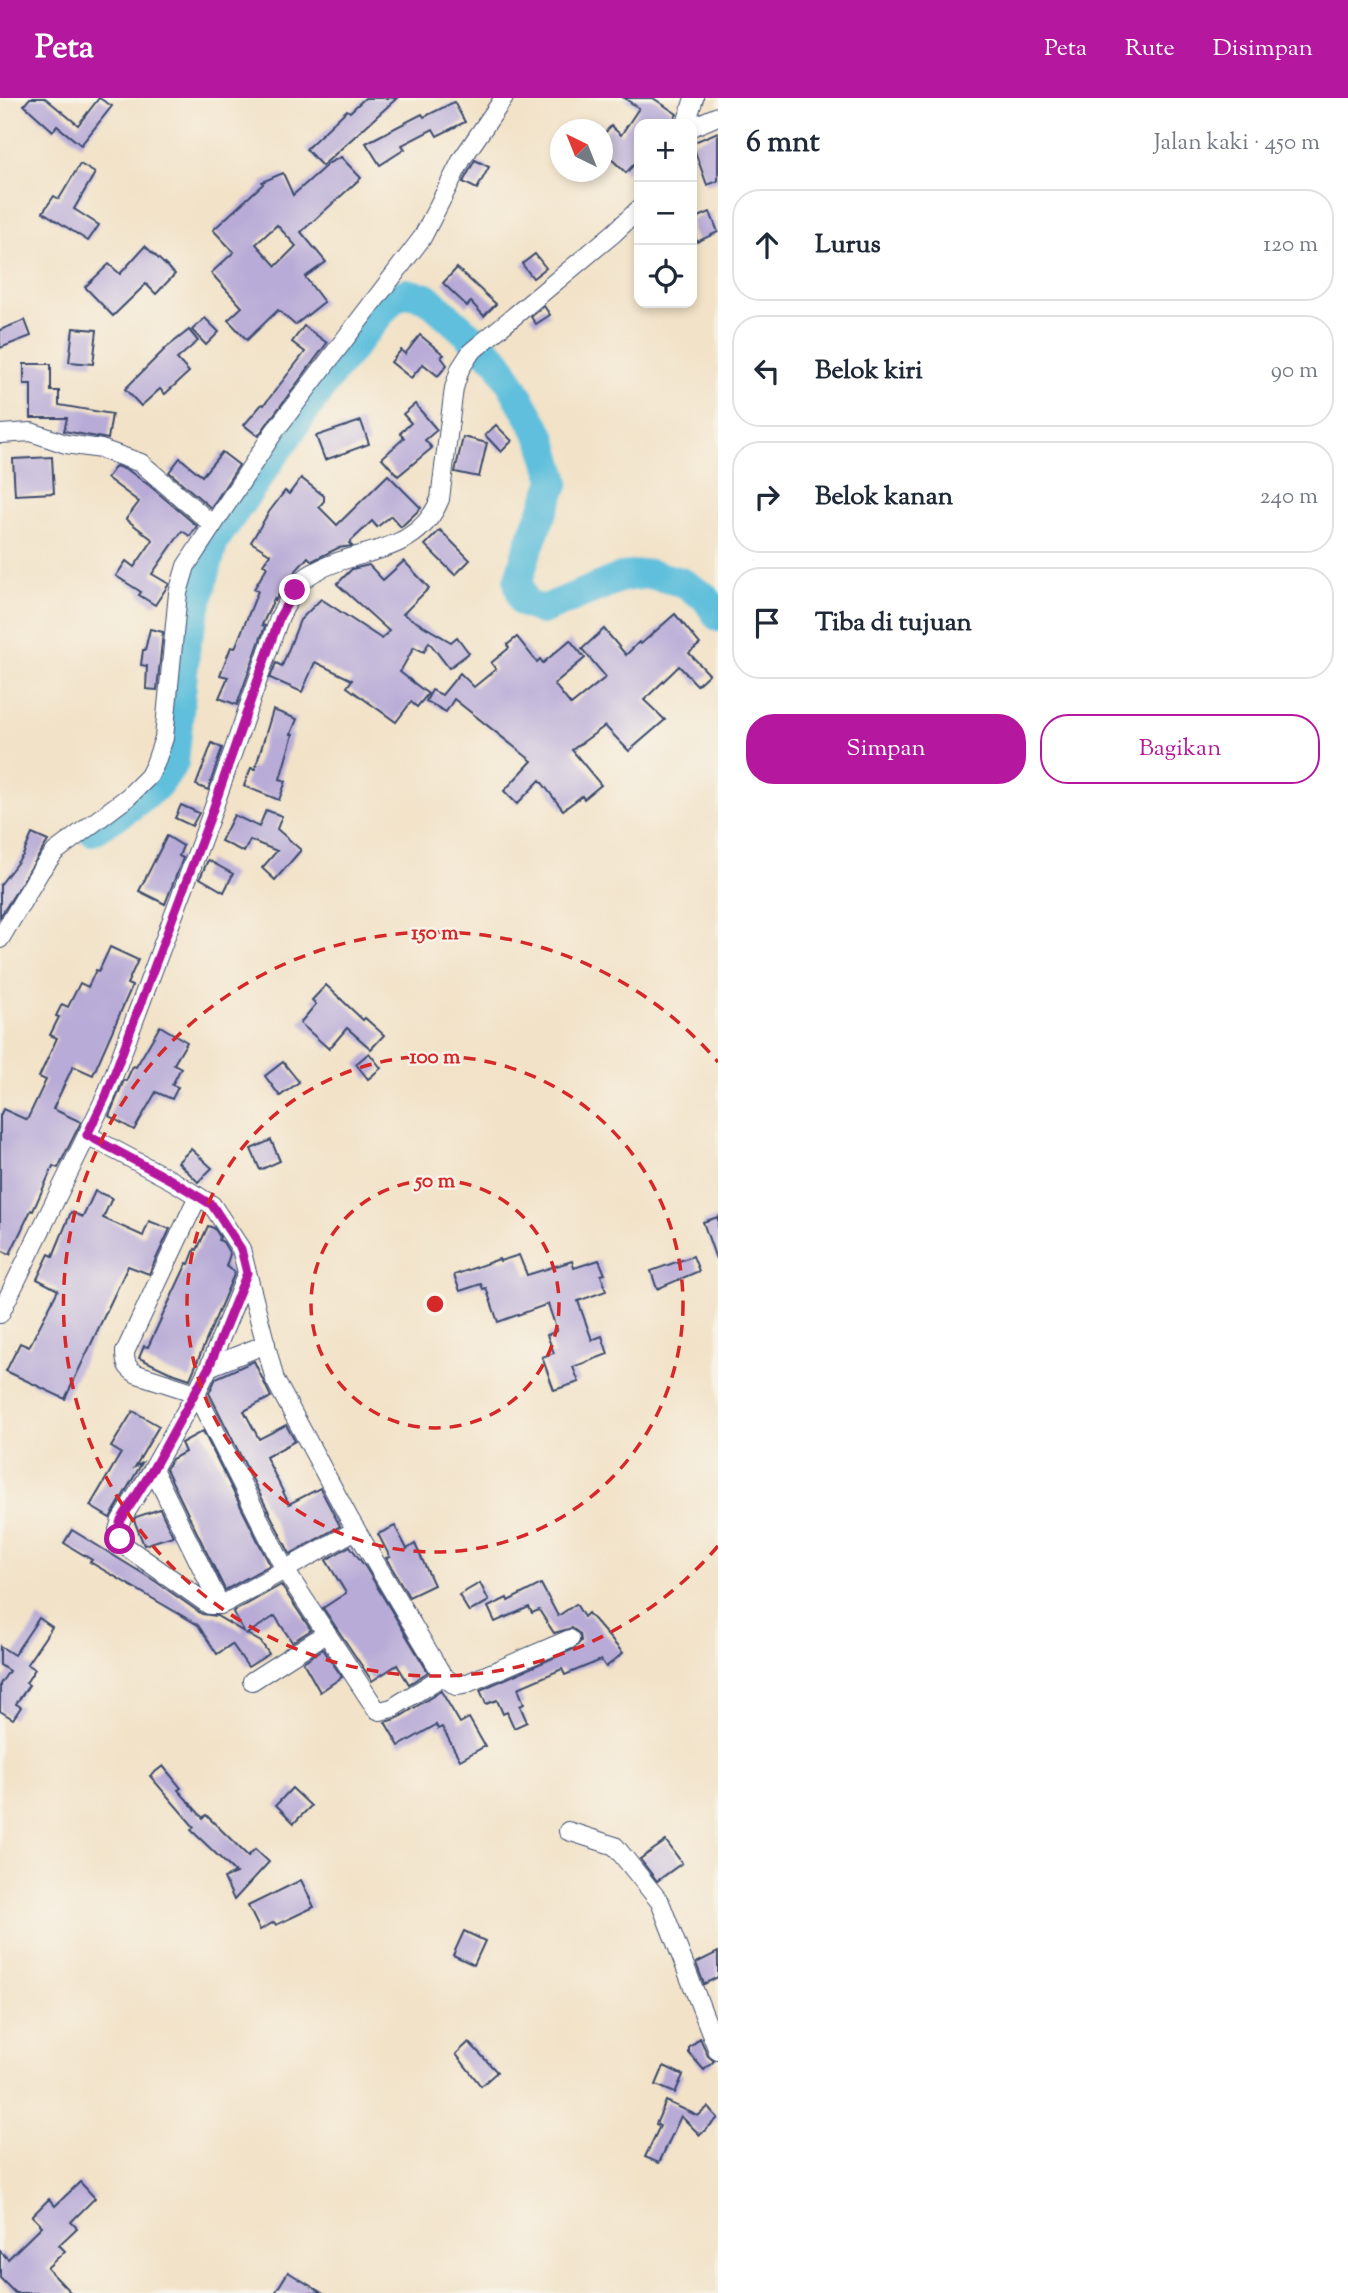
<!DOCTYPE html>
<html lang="id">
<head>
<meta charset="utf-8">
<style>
	:root { --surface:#fff; --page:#f6f6f7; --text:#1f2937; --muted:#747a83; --line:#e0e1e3; --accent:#b5179e }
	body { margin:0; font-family:"Sorts Mill Goudy",serif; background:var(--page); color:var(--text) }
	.controls { position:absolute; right:21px; top:21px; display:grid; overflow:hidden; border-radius:14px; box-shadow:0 4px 10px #0003 }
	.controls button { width:63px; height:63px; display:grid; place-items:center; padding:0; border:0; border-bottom:2px solid var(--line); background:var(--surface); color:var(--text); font:35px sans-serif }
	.compass { position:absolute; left:550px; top:21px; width:63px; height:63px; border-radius:50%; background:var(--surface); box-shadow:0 4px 10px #0003; rotate:317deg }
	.stop { position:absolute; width:21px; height:21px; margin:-16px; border:5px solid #b5179e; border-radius:50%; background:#fff }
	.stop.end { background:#b5179e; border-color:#fff; box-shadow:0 2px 7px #0008 }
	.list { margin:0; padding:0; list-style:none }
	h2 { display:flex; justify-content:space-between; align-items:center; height:91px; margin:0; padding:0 28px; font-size:30px }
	h2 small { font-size:23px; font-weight:400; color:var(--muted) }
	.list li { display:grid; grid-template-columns:46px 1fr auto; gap:21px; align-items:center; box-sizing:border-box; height:112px; margin:0 14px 14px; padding:0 14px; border:2px solid var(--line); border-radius:28px }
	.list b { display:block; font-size:26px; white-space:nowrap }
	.list em { font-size:23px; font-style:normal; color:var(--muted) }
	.actions { display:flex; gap:14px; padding:21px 28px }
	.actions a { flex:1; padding:16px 0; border:2px solid var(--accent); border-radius:28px; text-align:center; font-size:24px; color:var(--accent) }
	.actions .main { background:var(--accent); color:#fff }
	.icon { flex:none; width:38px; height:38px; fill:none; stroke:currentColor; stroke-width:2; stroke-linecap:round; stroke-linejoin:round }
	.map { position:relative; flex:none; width:718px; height:2195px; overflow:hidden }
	header { display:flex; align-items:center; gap:42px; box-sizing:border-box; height:98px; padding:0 35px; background:var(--accent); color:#fff }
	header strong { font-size:33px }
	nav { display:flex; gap:38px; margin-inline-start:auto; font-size:24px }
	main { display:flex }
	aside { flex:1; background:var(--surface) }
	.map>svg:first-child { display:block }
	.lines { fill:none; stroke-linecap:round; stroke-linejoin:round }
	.river { stroke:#5ebfdc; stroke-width:30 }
	.building { fill:#b8abd7; fill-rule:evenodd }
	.street-casing { stroke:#3b4a6e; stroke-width:20 }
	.street { stroke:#fff; stroke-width:18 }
	.route { stroke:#b5179e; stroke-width:9 }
	.ring { fill:none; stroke:#d62828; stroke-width:3.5; stroke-dasharray:12 9 }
	.centre { fill:#d62828; stroke:#f7f3e8; stroke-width:3.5 }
	.ring-label { font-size:21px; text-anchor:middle; font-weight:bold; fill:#d62828; stroke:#f7f3e8; stroke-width:5; stroke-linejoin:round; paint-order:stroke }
</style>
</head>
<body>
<header>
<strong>Peta</strong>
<nav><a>Peta</a><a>Rute</a><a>Disimpan</a></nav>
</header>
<main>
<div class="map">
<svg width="718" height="2195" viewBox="0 0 718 2195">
	<rect width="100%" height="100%" fill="#f7f3e8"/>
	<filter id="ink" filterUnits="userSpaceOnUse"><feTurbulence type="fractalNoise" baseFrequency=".0143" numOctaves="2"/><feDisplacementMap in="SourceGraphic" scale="14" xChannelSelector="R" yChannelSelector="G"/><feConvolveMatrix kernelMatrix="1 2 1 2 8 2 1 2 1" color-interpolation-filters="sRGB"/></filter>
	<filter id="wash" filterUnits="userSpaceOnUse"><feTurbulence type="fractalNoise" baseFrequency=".00686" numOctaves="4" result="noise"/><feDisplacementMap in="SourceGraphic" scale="28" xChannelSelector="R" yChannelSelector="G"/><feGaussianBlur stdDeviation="1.57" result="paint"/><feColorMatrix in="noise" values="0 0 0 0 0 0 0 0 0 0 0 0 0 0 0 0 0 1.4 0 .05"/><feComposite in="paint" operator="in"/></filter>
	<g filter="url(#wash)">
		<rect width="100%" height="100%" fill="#f2e2c7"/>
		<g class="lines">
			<!-- river -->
			<polyline class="river" points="92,733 131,708 159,686 174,664 186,546 214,443 330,277 393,200 407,195 427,200 498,263 542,340 555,383 527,453 518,484 524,505 542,512 622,479 649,476 681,484 705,499 718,518"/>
		</g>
		<g id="blocks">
			<!-- building -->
			<g class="building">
				<polygon points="30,0 45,0 78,27 99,0 112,8 81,47 57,28 53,33 24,7"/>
				<polygon points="365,0 397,0 322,68 306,51 347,12 350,14"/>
				<polygon points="624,0 653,0 677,16 671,26 639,26 639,61 626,75 603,53 603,37 611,28 621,37 639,10"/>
				<polygon points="454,4 465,24 437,38 433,31 402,47 405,51 380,67 366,45 422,16 424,19"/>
				<polygon points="718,34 718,83 707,87 692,45"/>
				<path d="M341,59L361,80L301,134L326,164L305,179L324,204L295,227L278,212L247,242L228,222L242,209L211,175L234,154L213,132L263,86L262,84L283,75L293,97L329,65ZM277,127L296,148L276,168L256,146Z"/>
				<polygon points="475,62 489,69 477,91 463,84"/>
				<polygon points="80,66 95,75 74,111 99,127 88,143 43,114 54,98 59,101"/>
				<polygon points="710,114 718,134 697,144 692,132 692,122"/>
				<polygon points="145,148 175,176 156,196 146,186 113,218 85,189 109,166 120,176"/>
				<polygon points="535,156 546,170 533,180 522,166"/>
				<polygon points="457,170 496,206 484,218 471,204 467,208 443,185"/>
				<polygon points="544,208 550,217 536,226 531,219"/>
				<polygon points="205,220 219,234 206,247 192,232"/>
				<polygon points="25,222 31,238 0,250 0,232"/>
				<polygon points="304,228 327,245 258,338 244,327 262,306 264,307 305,254 292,244"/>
				<polygon points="73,230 97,232 93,266 69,264"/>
				<polygon points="189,232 198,243 177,261 189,274 165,296 160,291 141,308 125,291 166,250"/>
				<polygon points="420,237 444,257 441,259 447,267 438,278 423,266 411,280 391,264 401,252 405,256"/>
				<polygon points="24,266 51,266 51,293 59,293 59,307 112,316 108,341 64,333 67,320 31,320 31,286 24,286"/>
				<polygon points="415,306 437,332 425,342 432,350 398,378 382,360 404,340 400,335 411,325 403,316"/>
				<polygon points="361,323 369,346 325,362 316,338"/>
				<polygon points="496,327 512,343 501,354 485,337"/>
				<polygon points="463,339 487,345 479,379 455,374"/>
				<polygon points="222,354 239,367 211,410 169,374 180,360 202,378"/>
				<polygon points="52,359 54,395 15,397 13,361"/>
				<polygon points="116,368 129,373 150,388 197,428 190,438 182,433 152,476 169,486 155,507 139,497 141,494 116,478 126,463 134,469 153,442 126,421 139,404 107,380"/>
				<polygon points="388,377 421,410 401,429 391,418 377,429 372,423 349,445 352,448 338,450 312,463 308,459 286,484 275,503 274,501 262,527 265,528 237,607 219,600 228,579 220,577 231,549 235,550 258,493 254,491 267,469 263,466 270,456 251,444 269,414 285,393 289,396 301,380 324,398 324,403 319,409 337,427"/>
				<polygon points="440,432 470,462 455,477 425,447"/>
				<polygon points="404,463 429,490 403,516 451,544 457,539 469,555 449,570 429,544 424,554 414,549 400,574 428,596 417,609 411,604 396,624 347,589 352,582 315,564 302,594 270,580 276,565 282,568 300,522 321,501 382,541 389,533 337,486 352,471 369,467 383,482"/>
				<polygon points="675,516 700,546 689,555 709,576 697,587 679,568 675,572 644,602 665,622 629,653 605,628 572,652 601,687 584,701 582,698 563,712 540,682 517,706 504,693 532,663 454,601 446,614 426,603 432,592 442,597 460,575 474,589 496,571 491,565 509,550 507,547 517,539 537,564 540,561 543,565 570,542 585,560 554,586 571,607 606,579 582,551 604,531 626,557 639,544 641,546"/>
				<polygon points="150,531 163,534 157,592 146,591 147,568 141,567 143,552 145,552"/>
				<polygon points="273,612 297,621 291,636 293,636 280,681 286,683 279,702 244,688 251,670 255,671"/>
				<polygon points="212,645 222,650 208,692 196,687"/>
				<polygon points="181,707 199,715 192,728 175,720"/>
				<polygon points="266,712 282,718 277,731 301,752 275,782 262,770 277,753 250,742 244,754 221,743 234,717 259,729"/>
				<polygon points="32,736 48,743 0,819 0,787 23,757"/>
				<polygon points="167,738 183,748 179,758 183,760 165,806 139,793"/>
				<polygon points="208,762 233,776 224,794 200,780"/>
				<polygon points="110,849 138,862 127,886 132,888 93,977 73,968 53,1011 81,1024 58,1070 53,1068 33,1113 31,1112 10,1156 0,1152 0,1018 3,1011 27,1022 46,982 39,979 57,940 50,937 59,919 56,918 62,906 68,909 80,885 88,889 96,872 99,873"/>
				<polygon points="326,887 363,922 365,920 384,937 371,951 347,930 329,951 300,925 316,906 312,902"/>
				<polygon points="160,928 187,944 174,966 181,970 172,987 178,989 172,1001 156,994 134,1032 109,1018 124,982 126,983 133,968 136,969"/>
				<polygon points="369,955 381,970 368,981 356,966"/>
				<polygon points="283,964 299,984 280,998 265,978"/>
				<polygon points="271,1042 280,1063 260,1072 251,1051"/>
				<polygon points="191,1051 212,1070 198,1084 178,1064"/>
				<polygon points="95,1093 112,1100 103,1120 143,1138 149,1123 170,1131 149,1176 128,1168 65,1301 6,1273 20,1245 29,1249 58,1192 37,1181 49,1156 53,1158 71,1114 83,1119"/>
				<polygon points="718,1119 718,1161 716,1161 703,1124"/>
				<polygon points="208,1128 214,1130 220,1139 219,1142 223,1144 230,1156 226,1168 235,1174 190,1281 169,1274 139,1260 144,1248 148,1249 187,1165 189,1166 195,1151 197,1152"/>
				<polygon points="519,1157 527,1177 572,1163 574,1170 599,1162 605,1176 601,1177 606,1193 578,1203 592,1242 602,1238 608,1256 573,1269 579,1284 554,1292 542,1259 554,1255 547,1237 557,1233 548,1206 498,1224 486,1190 483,1191 481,1186 460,1193 454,1177 499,1161 500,1163"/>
				<polygon points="693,1158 699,1173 657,1191 651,1173"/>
				<polygon points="254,1263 271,1299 244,1313 259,1341 286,1327 295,1343 266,1359 289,1406 320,1390 340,1428 290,1456 209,1295 216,1280"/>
				<polygon points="133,1313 159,1328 135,1369 142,1365 110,1420 90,1408 121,1355 111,1349"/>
				<polygon points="203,1333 270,1467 225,1492 166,1371 172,1361 185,1354 181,1345"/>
				<polygon points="160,1411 173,1438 144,1447 134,1422 136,1419"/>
				<polygon points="395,1428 407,1451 415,1446 434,1487 409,1499 386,1460 390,1459 378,1436"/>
				<polygon points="72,1432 155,1483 202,1516 217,1518 244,1534 233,1514 281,1487 311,1532 292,1544 275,1518 264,1525 247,1536 261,1544 269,1556 248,1569 232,1546 217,1556 198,1527 90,1464 92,1462 64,1445"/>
				<polygon points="350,1448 366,1470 428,1574 409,1586 397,1567 372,1583 323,1510 346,1495 326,1462"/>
				<polygon points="480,1485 489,1503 469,1514 459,1497"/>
				<polygon points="541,1486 558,1518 576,1506 584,1519 588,1515 623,1555 606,1569 601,1562 565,1577 562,1571 518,1590 524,1606 520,1608 527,1624 514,1630 507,1614 503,1616 497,1602 486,1606 480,1592 574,1551 581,1543 580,1536 572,1530 554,1535 539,1512 532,1515 529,1509 495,1524 488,1509 507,1500 508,1503"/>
				<polygon points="39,1520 52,1529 27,1566 35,1571 26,1585 29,1587 16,1606 21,1609 13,1621 0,1613 0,1586 9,1573 0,1567 0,1548 14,1557"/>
				<polygon points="323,1551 342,1579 320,1594 303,1564"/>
				<polygon points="441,1593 460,1625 469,1620 485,1648 460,1662 442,1629 438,1631 436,1627 399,1648 385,1624 398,1620"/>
				<polygon points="163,1668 181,1690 178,1692 203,1720 206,1717 248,1758 255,1751 269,1764 234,1802 224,1780 236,1775 191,1732 194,1729 150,1678"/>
				<polygon points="292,1690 311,1708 294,1725 276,1707"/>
				<polygon points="666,1743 682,1765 657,1783 640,1761"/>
				<polygon points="301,1782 314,1809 276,1827 274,1824 260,1832 248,1808"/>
				<polygon points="464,1833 485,1843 474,1867 453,1857"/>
				<polygon points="718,1854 718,1879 704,1886 696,1865"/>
				<polygon points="700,1940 708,1958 714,1963 704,1972 689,1955 689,1950"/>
				<polygon points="469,1944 497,1974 481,1988 456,1956"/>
				<polygon points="664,1968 683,1977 675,1995 656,1987"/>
				<polygon points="666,2003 698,2018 708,2009 718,2020 700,2037 681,2018 659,2065 645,2059 660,2028 656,2026"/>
				<polygon points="80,2084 95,2100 71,2124 77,2130 59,2147 65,2153 47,2170 71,2195 15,2195 0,2180 0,2153 8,2161 42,2128 32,2118 49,2101 55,2108"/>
				<polygon points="288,2174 322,2195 275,2195"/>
			</g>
		</g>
	</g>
	<g filter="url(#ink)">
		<use href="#blocks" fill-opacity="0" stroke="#3b4a6e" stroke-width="2"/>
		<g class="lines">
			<!-- street casing -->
			<g class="street-casing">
				<g id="street">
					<polyline points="686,26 694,0"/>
					<polyline points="692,29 718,18"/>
					<polyline points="0,336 31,334 66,346 101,351 141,365 213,427"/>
					<polyline points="0,841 41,772 55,754 128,699 149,678 155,666 164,640 178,495 186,468 274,334 422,140 462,61 504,0"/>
					<polyline points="87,1037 173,1083 212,1107 241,1151 275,1282 349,1420 443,1578 456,1588 463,1587 570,1541"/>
					<path d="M198,1098L125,1254C125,1266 127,1270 137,1276L196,1295L153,1371L121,1422L118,1432L120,1441L125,1448L209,1507H220L227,1504L356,1432"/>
					<polyline points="247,1175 209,1269 196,1295 285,1472 376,1611 380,1613 392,1610 443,1578"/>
					<path d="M0,1216L106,998L210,720L280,518C288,504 295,487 308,478C353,448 416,461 440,401L454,290L460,271L471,254L614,135L639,111"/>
					<polyline points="209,1269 266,1246"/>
					<polyline points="153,1371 220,1507"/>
					<polyline points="252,1583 327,1535"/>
					<polyline points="568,1733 615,1748 660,1804 718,1953"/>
				</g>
			</g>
			<!-- street -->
			<use href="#street" class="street"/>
		</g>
	</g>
	<g class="lines" filter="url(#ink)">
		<!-- route -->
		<polyline class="route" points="120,1441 118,1432 121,1422 153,1371 209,1269 247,1175 241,1151 212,1107 173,1083 87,1037 106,998 210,720 280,518 295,492"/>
	</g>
	<!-- distance rings -->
	<g class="ring">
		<circle cx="435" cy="1206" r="124"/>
		<circle cx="435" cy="1206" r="248"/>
		<path d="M718 1448A372 372 0 1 1 718 964"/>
	</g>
	<circle cx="435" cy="1206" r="10" class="centre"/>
	<g class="ring-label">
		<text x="435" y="841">150 m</text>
		<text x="435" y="965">100 m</text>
		<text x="435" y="1089">50 m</text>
	</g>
</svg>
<div class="controls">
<button>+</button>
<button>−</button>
<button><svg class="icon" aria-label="locate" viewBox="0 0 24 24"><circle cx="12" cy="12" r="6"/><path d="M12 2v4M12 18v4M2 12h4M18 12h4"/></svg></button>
</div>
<svg class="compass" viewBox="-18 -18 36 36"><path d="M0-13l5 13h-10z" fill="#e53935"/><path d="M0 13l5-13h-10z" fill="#747a83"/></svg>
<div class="stop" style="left:120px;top:1441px"></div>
<div class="stop end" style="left:295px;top:492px"></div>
</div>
<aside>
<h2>6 mnt<small>Jalan kaki · 450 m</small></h2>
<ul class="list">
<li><svg class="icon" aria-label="ahead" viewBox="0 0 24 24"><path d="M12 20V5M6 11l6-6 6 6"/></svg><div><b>Lurus</b></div><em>120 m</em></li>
<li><svg class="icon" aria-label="left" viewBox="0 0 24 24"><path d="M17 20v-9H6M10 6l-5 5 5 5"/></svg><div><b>Belok kiri</b></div><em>90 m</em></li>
<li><svg class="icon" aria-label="right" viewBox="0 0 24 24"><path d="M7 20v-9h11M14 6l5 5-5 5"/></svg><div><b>Belok kanan</b></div><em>240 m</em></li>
<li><svg class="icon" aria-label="arrive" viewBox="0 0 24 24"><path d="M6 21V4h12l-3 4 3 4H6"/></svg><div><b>Tiba di tujuan</b></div></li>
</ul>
<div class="actions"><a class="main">Simpan</a><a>Bagikan</a></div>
</aside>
</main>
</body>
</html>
